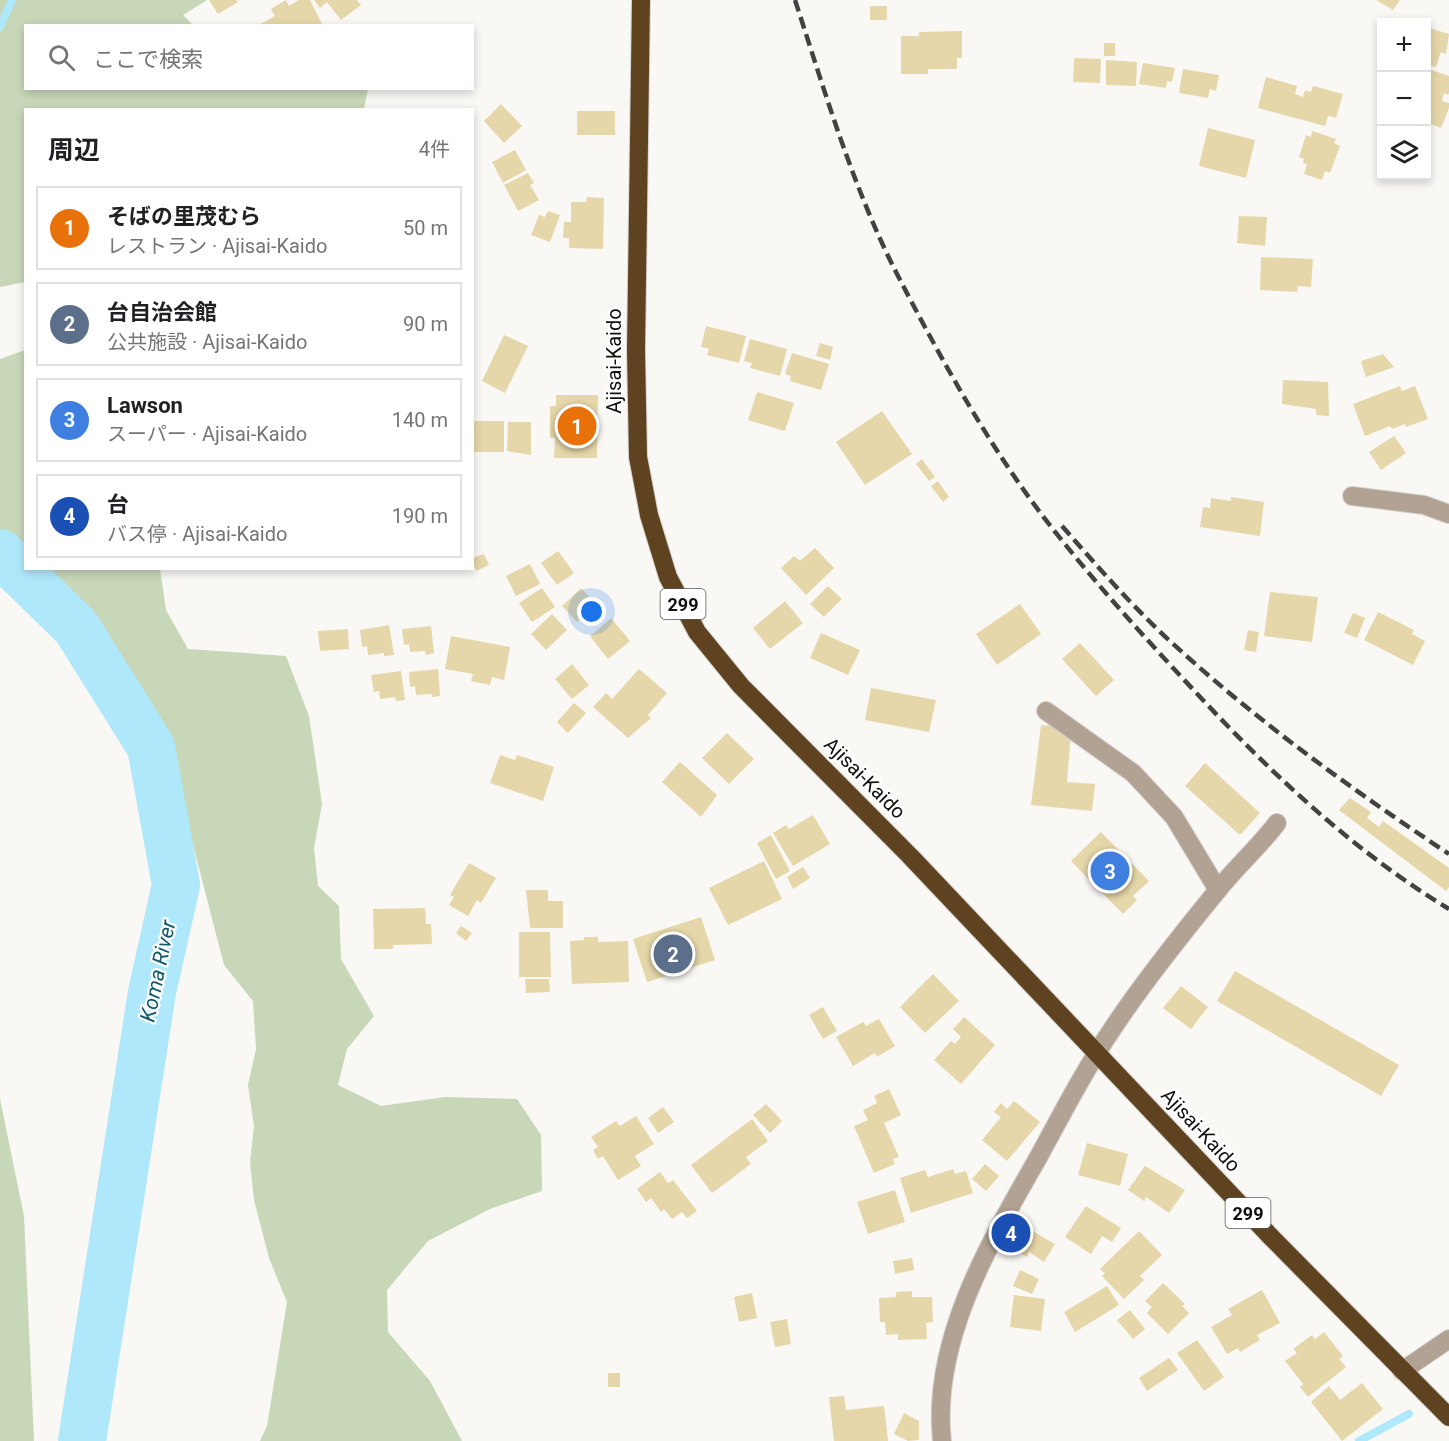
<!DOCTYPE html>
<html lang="ja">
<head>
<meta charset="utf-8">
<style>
	:root { --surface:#fff; --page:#f6f6f6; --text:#202124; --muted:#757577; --line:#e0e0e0; --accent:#7c3aed }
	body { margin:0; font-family:Roboto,"Noto Sans JP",sans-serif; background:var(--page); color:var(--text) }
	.controls { position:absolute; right:18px; top:18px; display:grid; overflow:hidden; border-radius:0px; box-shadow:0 3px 9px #0003 }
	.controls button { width:54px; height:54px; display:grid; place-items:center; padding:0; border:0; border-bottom:2px solid var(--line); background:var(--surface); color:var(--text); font:30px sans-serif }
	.you { position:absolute; left:592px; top:612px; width:21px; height:21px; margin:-15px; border:4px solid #fff; border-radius:50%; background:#1a73e8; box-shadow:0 0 0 9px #1a73e833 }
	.badge { display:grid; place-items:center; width:39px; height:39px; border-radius:50%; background:var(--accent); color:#fff; font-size:20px; font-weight:700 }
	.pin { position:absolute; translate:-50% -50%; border:3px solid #fff; box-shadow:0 2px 6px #0006 }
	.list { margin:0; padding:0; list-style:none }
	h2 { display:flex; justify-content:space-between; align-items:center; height:78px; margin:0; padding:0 24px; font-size:26px }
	h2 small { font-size:20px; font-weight:400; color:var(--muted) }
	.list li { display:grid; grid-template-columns:39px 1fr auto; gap:18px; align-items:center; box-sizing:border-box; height:84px; margin:0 12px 12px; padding:0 12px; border:2px solid var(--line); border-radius:0px }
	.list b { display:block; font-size:22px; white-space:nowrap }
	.list p { margin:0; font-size:20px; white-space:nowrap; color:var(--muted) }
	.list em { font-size:20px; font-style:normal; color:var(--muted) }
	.icon { flex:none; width:33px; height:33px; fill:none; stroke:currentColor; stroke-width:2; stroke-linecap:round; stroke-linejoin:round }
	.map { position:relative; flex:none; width:1449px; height:1441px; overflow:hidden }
	.search { position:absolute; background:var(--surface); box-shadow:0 3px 9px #0003; left:24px; top:24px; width:450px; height:66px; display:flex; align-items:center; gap:15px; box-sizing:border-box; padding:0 21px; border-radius:0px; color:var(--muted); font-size:22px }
	.panel { position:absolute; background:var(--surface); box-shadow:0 3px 9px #0003; left:24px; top:108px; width:450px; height:462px; border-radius:0px }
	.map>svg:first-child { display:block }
	.green { fill:#c7d7b7 }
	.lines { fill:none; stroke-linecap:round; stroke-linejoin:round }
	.stream { stroke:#b0e8fb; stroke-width:8 }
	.river { stroke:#b0e8fb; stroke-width:48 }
	.building { fill:#e5d7a9 }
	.minor-casing { stroke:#d4d3d0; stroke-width:20 }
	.highway-casing { stroke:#d4d3d0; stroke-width:20 }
	.minor { stroke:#b1a293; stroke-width:18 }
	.highway { stroke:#5f4321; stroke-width:18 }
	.rail { stroke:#434240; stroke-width:4.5; stroke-dasharray:12 6; stroke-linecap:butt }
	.labels { text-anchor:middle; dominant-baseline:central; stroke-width:4.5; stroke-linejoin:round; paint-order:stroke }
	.shield { fill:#fff; stroke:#585857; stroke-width:1.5 }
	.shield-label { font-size:18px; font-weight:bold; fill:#11100f }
	.street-label { font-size:20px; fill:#11100f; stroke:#fff }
	.water-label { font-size:21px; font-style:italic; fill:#10596d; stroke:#fff }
</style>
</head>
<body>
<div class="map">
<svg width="1449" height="1441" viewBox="0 0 1449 1441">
	<rect width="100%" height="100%" fill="#f9f8f5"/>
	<!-- green -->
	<g class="green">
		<polygon points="0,0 207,0 183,15 193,25 26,26 26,88 368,89 364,109 26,110 25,282 0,287"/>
		<polygon points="25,350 26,350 25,558 0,534 0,359"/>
		<polygon points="36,569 160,569 166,610 188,649 286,656 309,716 322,804 314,848 318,886 339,906 341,959 374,1016 347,1049 338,1085 381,1106 445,1097 517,1099 541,1135 542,1191 490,1209 428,1241 387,1290 388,1332 430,1381 462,1441 260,1441 267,1426 287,1302 269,1258 254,1200 250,1162 254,1126 248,1085 256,1049 253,1001 224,965 191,837 174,753 101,638"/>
		<polygon points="0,1099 24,1216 34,1441 0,1441"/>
	</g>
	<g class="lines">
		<!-- stream -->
		<g class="stream">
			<polyline points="0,27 12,0"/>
			<polyline points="1359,1441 1409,1414"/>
		</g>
		<!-- river -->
		<polyline class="river" points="0,553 76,627 151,747 176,885 152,992 82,1441"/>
	</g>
	<!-- building -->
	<g class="building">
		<polygon points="209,0 236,0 238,2 218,14"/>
		<polygon points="286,0 289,6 299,0 310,0 323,26 257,26 275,16 271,9"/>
		<polygon points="314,0 357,0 361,5 341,20 327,2 320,8"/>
		<polygon points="1376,0 1400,0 1393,10"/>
		<rect x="870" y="6" width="17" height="14"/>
		<polygon points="1426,27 1449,34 1446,54 1441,52 1436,67 1426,64"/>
		<polygon points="962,31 962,58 957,58 957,69 928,69 928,74 901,74 901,36 919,36 919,32"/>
		<rect x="1104" y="43" width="11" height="13"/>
		<polygon points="1074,58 1101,59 1100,83 1073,82"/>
		<polygon points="1106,60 1137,62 1136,86 1106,85"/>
		<polygon points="1143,63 1175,68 1172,82 1167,81 1166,88 1139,84"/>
		<polygon points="1426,68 1449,76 1449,93 1448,95 1444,93 1442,101 1449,103 1449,108 1441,128 1431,124 1427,136"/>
		<polygon points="1183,69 1219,75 1216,91 1210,89 1208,98 1179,93"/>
		<polygon points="1266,77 1297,86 1295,94 1303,97 1305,90 1311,92 1313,86 1343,94 1336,118 1328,116 1325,126 1258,108"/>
		<polygon points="501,104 522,126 504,143 484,121"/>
		<rect x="577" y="111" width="38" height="24"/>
		<polygon points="1208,128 1255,140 1246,178 1199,166"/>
		<polygon points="1312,131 1336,139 1334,143 1340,146 1330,173 1325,171 1322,180 1304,174 1307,164 1303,163 1304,159 1299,157 1306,135 1311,137"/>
		<polygon points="515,150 526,170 503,183 492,162"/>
		<polygon points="528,173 534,183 530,185 539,200 518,211 504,185"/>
		<polygon points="587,197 604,198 603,249 569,248 569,238 563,238 564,222 571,222 571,202 586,202"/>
		<polygon points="548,211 560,215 550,242 531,235 539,215 545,217"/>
		<polygon points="1239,216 1267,217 1265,246 1237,243"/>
		<polygon points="1261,257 1313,259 1311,287 1298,286 1297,292 1260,290"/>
		<polygon points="706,326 746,336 739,363 707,355 709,349 701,347"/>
		<polygon points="504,335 528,346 505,393 482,381"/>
		<polygon points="750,339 787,349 780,376 750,368 752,363 744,361"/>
		<polygon points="820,343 833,347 830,360 816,356"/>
		<polygon points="792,353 829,364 821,390 790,381 791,376 785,374"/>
		<polygon points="1383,354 1394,367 1366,377 1361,361"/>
		<polygon points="1283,380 1328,382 1329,416 1316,415 1316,409 1282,404"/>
		<polygon points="1400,386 1402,391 1415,386 1428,419 1406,427 1405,424 1392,429 1390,426 1365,436 1353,404"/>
		<polygon points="757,392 794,403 785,431 748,420"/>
		<polygon points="556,395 598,395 597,458 554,458 555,438 550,438 550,406 556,406"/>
		<polygon points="882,411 912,454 865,485 836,442"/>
		<rect x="473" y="421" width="31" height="31"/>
		<polygon points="508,422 531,422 531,455 507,451"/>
		<polygon points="1394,436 1406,453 1381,470 1369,452"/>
		<polygon points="922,459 935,477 929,481 916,464"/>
		<polygon points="938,481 949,497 943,502 931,486"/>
		<polygon points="1231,497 1264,502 1260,536 1200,527 1203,507 1210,508 1211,498 1231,501"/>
		<polygon points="815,548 834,568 806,595 781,568 794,556 800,561"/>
		<polygon points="558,551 574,573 557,585 541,563"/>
		<polygon points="484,554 489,565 476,571 472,558"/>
		<polygon points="530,564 540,584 516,596 506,576"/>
		<polygon points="828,586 842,599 824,617 810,604"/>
		<polygon points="542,588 555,607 532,622 519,603"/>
		<polygon points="581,588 596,604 577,622 562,606"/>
		<polygon points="1270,592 1318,597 1312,642 1264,636"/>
		<polygon points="785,601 803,623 770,649 753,628"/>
		<polygon points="1020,604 1041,634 997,665 976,634"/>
		<polygon points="1378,612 1414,630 1412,634 1425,641 1413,665 1364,640"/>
		<polygon points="1353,613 1365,618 1357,638 1344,633"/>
		<polygon points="552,614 567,630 546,650 531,634"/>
		<polygon points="611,618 630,641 608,659 590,636"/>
		<polygon points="389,625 394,655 384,656 384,653 368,655 367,646 362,647 360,630"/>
		<polygon points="431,626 434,653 426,655 425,651 410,652 409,644 404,645 402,629"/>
		<polygon points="348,629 349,649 320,651 318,631"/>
		<polygon points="1248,630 1259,632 1256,652 1244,650"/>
		<polygon points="821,633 860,650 848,675 810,658"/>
		<polygon points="451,636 510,647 504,680 492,677 490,685 471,681 473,674 445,669"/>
		<polygon points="1080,643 1114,680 1096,696 1062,659"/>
		<polygon points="572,664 589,685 572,699 555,679"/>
		<polygon points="438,669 440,696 432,697 432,694 416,695 415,686 410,687 409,672"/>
		<polygon points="639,669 667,693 648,715 651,718 628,738 593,707 606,693 612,699"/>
		<polygon points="401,671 405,700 396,701 395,697 380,699 379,691 374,692 371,675"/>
		<polygon points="871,688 936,700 929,732 865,720"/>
		<polygon points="574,703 586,713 568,733 557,722"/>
		<polygon points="1041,725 1066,728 1071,733 1067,782 1095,784 1092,811 1031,805"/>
		<polygon points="727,733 754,759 729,784 702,758"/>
		<polygon points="500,755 515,760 517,755 554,767 543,801 490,783"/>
		<polygon points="680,762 717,795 701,817 662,782"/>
		<polygon points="1205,763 1260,813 1240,835 1185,786"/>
		<polygon points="1350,798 1371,812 1367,818 1379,827 1383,821 1449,868 1449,887 1446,891 1339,810"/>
		<polygon points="813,815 830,844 793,866 773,833 786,825 789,829"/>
		<polygon points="1101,832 1149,881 1133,896 1137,900 1123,914 1071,861"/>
		<polygon points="771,835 790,871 776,879 757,843"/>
		<polygon points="764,861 782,899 728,925 709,888"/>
		<polygon points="469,863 496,878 481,903 477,900 468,916 449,905 454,897 450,895"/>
		<polygon points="803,867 810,878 793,889 787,877"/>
		<polygon points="526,890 548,890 548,901 563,901 563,928 530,928"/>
		<polygon points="425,908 426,924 431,924 432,944 393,945 393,949 374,949 373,909"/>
		<polygon points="701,917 715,960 647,982 633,939"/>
		<polygon points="461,926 472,933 466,941 456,933"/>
		<polygon points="519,932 550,932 551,977 519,977"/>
		<polygon points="584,937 598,937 598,942 628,941 629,982 572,984 570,941 584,940"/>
		<polygon points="1235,971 1399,1065 1381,1096 1217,1001"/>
		<polygon points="933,974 959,1001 925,1033 900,1007"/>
		<polygon points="525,979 549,979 550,992 526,993"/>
		<polygon points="1181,986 1208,1007 1191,1029 1163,1008"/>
		<polygon points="823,1007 837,1031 823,1039 809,1015"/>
		<polygon points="964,1017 995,1045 961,1084 934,1060 951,1041 955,1044 961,1037 953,1029"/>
		<polygon points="879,1019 895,1046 877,1057 875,1053 853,1066 836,1037 863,1022 866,1026"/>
		<polygon points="889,1089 901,1115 884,1123 899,1157 893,1159 895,1164 874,1173 854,1126 868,1120 863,1110 877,1103 874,1096"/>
		<polygon points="1014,1101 1040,1122 1007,1161 982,1140 1001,1117 994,1112 1001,1103 1007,1109"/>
		<polygon points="766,1104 782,1121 770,1133 753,1115"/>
		<polygon points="663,1107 674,1122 658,1133 648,1118"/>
		<polygon points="636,1116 654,1144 635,1156 641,1166 618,1180 603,1156 598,1159 593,1150 598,1147 591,1137 616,1121 620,1126"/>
		<polygon points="752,1119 768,1141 746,1157 751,1164 712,1193 691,1165"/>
		<polygon points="1087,1143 1128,1154 1120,1186 1078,1175"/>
		<polygon points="985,1164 999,1176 986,1191 972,1179"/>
		<polygon points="1145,1166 1185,1190 1169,1213 1146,1197 1144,1201 1128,1190"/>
		<polygon points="953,1169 955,1174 966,1171 973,1193 911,1213 900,1178 925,1170 928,1177"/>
		<polygon points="660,1172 668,1183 673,1180 697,1211 687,1218 682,1212 672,1219 664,1209 661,1212 651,1198 646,1202 637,1189"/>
		<polygon points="895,1190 905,1222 868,1234 857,1202"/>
		<polygon points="1086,1206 1121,1228 1112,1242 1102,1236 1091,1254 1065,1237"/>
		<polygon points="1022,1225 1055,1244 1044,1262 1029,1252 1027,1257 1009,1247"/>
		<polygon points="1139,1231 1162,1255 1140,1276 1144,1280 1124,1299 1102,1276 1105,1273 1100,1269"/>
		<polygon points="912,1258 914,1270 895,1274 893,1261"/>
		<polygon points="1020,1270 1039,1279 1032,1294 1013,1286"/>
		<polygon points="1163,1283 1185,1304 1182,1306 1189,1313 1168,1334 1147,1313 1152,1307 1145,1301"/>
		<polygon points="1107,1286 1119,1305 1075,1332 1064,1312"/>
		<polygon points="1262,1290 1280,1323 1257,1335 1260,1340 1240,1352 1238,1348 1227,1354 1211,1327 1232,1315 1228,1309"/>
		<polygon points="912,1291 912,1297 932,1297 933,1322 926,1323 927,1339 898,1340 898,1334 886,1335 885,1322 880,1322 879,1298 896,1297 896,1292"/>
		<polygon points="752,1293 757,1318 739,1322 734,1297"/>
		<polygon points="1014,1295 1045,1299 1041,1331 1010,1327"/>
		<polygon points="1130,1310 1145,1329 1133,1339 1117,1320"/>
		<polygon points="787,1319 791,1344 775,1347 770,1322"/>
		<polygon points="1324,1332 1343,1356 1339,1359 1346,1367 1308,1397 1300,1387 1303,1384 1285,1361 1297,1353 1293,1349 1312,1335 1315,1339"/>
		<polygon points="1197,1340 1224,1377 1204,1391 1177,1353"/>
		<polygon points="1169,1358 1178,1370 1147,1391 1139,1378"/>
		<rect x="608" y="1373" width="12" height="14"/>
		<polygon points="1362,1383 1383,1409 1342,1441 1311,1402 1329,1386 1340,1400"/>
		<polygon points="844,1396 846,1410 884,1406 888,1441 834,1441 829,1397"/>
		<polygon points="904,1413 919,1421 919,1440 908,1441 894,1434"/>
	</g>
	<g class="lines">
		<!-- minor casing -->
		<g class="minor-casing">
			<g id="minor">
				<polyline points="1352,496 1424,505 1449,514"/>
				<polyline points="1046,711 1133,773 1174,817 1218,890"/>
				<polyline points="1402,1371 1449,1339"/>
				<path d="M942,1441C931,1341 990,1242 1038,1158C1062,1114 1085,1069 1113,1028C1144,981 1181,935 1217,891C1236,867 1259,847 1277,823"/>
			</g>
		</g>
		<!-- highway casing -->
		<g class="highway-casing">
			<polyline id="highway" points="641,0 636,350 638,457 649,515 668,577 697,632 741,686 910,856 1271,1237 1449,1417"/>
		</g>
		<!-- minor -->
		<use href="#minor" class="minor"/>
		<!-- highway -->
		<use href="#highway" class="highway"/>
		<!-- rail -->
		<g class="rail">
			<path d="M795,0C825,92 853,188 897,274C940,357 986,441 1042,515C1091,579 1146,639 1201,698C1275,777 1355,852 1449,909"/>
			<path d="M1062,526C1097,566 1132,606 1171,642C1257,721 1351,789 1449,854"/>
		</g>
	</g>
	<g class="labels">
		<!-- shield labels -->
		<g class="shield">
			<rect x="660.5" y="589" width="45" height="30" rx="4.5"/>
			<rect x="1225.5" y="1198" width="45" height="30" rx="4.5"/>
		</g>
		<g class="shield-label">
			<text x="683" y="604">299</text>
			<text x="1248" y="1213">299</text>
		</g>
		<!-- street labels -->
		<g class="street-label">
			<text transform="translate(614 361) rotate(-90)">Ajisai-Kaido</text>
			<text transform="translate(865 778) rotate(45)">Ajisai-Kaido</text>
			<text transform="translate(1201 1130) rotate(47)">Ajisai-Kaido</text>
		</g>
		<!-- water labels -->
		<g class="water-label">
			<text transform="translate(158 971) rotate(-78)">Koma River</text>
		</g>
	</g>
</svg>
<div class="controls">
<button>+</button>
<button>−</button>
<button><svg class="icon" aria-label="layers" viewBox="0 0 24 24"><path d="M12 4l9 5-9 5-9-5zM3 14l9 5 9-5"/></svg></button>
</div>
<div class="you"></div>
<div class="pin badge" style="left:577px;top:426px;background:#e8710a">1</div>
<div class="pin badge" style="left:673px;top:954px;background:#5c6f8a">2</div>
<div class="pin badge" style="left:1110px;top:871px;background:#3f7fe0">3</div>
<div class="pin badge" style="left:1011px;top:1233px;background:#1a4fb4">4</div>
<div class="search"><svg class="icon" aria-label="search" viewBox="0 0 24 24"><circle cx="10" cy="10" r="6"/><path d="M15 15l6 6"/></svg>ここで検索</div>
<section class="panel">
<h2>周辺<small>4件</small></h2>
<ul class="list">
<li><span class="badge" style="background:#e8710a">1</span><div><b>そばの里茂むら</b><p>レストラン · Ajisai-Kaido</p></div><em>50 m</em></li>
<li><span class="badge" style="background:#5c6f8a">2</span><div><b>台自治会館</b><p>公共施設 · Ajisai-Kaido</p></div><em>90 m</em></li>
<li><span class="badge" style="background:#3f7fe0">3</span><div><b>Lawson</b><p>スーパー · Ajisai-Kaido</p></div><em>140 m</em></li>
<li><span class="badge" style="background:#1a4fb4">4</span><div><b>台</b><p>バス停 · Ajisai-Kaido</p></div><em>190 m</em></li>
</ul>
</section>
</div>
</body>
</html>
